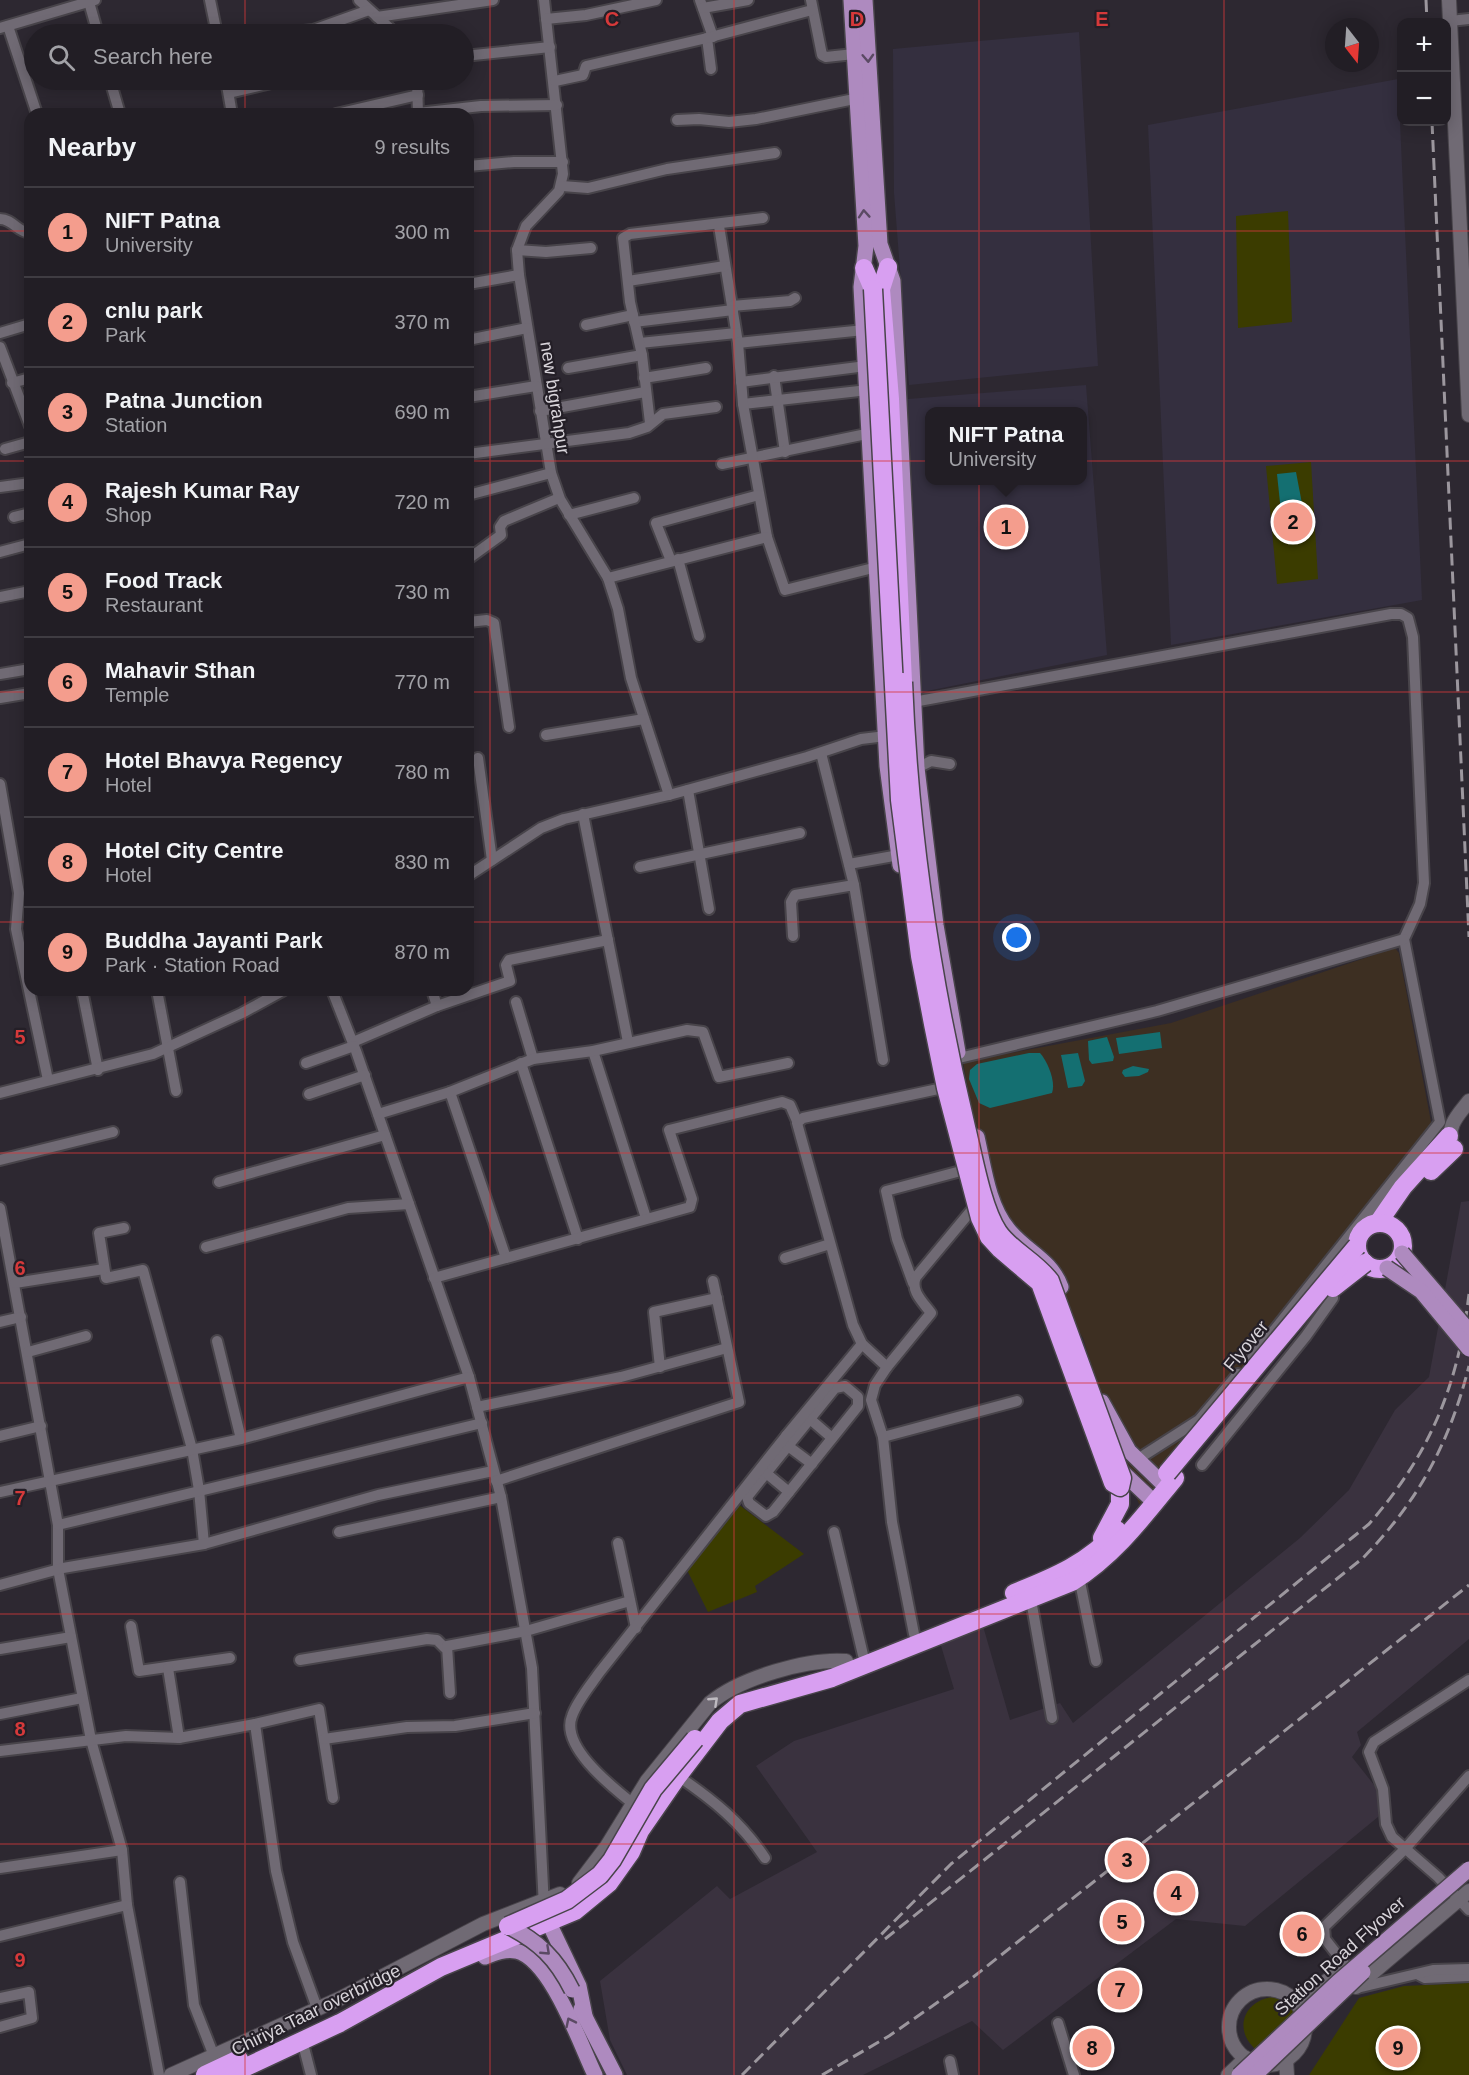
<!DOCTYPE html>
<html lang="en">
<head>
<meta charset="utf-8">
<style>
	:root { --surface:#221e25; --page:#2a272d; --text:#f1f3f6; --muted:#a2a2a7; --line:#3f3c42; --accent:#f49d8d }
	body { margin:0; font-family:Arial,sans-serif; background:var(--page); color:var(--text) }
	.controls { position:absolute; right:18px; top:18px; display:grid; overflow:hidden; border-radius:12px; box-shadow:0 3px 15px #0003 }
	.controls button { width:54px; height:54px; display:grid; place-items:center; padding:0; border:0; border-bottom:2px solid var(--line); background:var(--surface); color:var(--text); font:30px sans-serif }
	.compass { position:absolute; left:1325px; top:18px; width:54px; height:54px; border-radius:50%; background:var(--surface); box-shadow:0 3px 15px #0003; rotate:163deg }
	.you { position:absolute; left:1017px; top:938px; width:21px; height:21px; margin:-15px; border:4px solid #fff; border-radius:50%; background:#1a73e8; box-shadow:0 0 0 9px #1a73e833 }
	.badge { display:grid; place-items:center; width:39px; height:39px; border-radius:50%; background:var(--accent); color:#111; font-size:20px; font-weight:700 }
	.pin { position:absolute; translate:-50% -50%; border:3px solid #fff; box-shadow:0 2px 6px #0006 }
	.popup { position:absolute; left:925px; top:407px; width:162px; height:78px; box-sizing:border-box; display:grid; place-content:center; border-radius:12px; background:var(--surface); filter:drop-shadow(0 2px 4px #0005); font-size:20px; white-space:nowrap; color:var(--muted) }
	.popup b { font-size:22px; color:var(--text) }
	.popup::after { content:''; position:absolute; left:50%; top:100%; margin-left:-12px; border:12px solid transparent; border-top-color:var(--surface) }
	.list { margin:0; padding:0; list-style:none }
	h2 { display:flex; justify-content:space-between; align-items:center; height:78px; margin:0; padding:0 24px; font-size:26px }
	h2 small { font-size:20px; font-weight:400; color:var(--muted) }
	.list li { display:grid; grid-template-columns:39px 1fr auto; gap:18px; align-items:center; box-sizing:border-box; height:90px; padding:0 24px; border-top:2px solid var(--line) }
	.list b { display:block; font-size:22px; white-space:nowrap }
	.list p { margin:0; font-size:20px; white-space:nowrap; color:var(--muted) }
	.list em { font-size:20px; font-style:normal; color:var(--muted) }
	.icon { flex:none; width:33px; height:33px; fill:none; stroke:currentColor; stroke-width:2; stroke-linecap:round; stroke-linejoin:round }
	.map { position:relative; flex:none; width:1469px; height:2075px; overflow:hidden }
	.search { position:absolute; background:var(--surface); box-shadow:0 3px 15px #0003; left:24px; top:24px; width:450px; height:66px; display:flex; align-items:center; gap:15px; box-sizing:border-box; padding:0 21px; border-radius:33px; color:var(--muted); font-size:22px }
	.panel { position:absolute; background:var(--surface); box-shadow:0 3px 15px #0003; left:24px; top:108px; width:450px; height:888px; border-radius:18px }
	.map>svg:first-child { display:block }
	.built { fill:#3a323f }
	.industrial { fill:#3d2f22 }
	.education { fill:#342f3f; fill-rule:evenodd }
	.green { fill:#3b3c00 }
	.water { fill:#146f71 }
	.lines { fill:none; stroke-linecap:round; stroke-linejoin:round }
	.street-casing { stroke:#48444a; stroke-width:14 }
	.secondary-casing { stroke:#48444a; stroke-width:16 }
	.primary-casing { stroke:#48444a; stroke-width:18 }
	.highway-casing { stroke:#48444a; stroke-width:21 }
	.street { stroke:#706a74; stroke-width:10 }
	.secondary { stroke:#706a74; stroke-width:14 }
	.primary { stroke:#ae8abf; stroke-width:15 }
	.highway { stroke:#d89ff1; stroke-width:18 }
	.rail { stroke:#9c979e; stroke-width:3; stroke-dasharray:12 6; stroke-linecap:butt }
	.primary-bridge-casing { stroke:#48444a; stroke-width:18; stroke-linecap:butt }
	.highway-bridge-casing { stroke:#48444a; stroke-width:21; stroke-linecap:butt }
	.primary-bridge { stroke:#ae8abf; stroke-width:15 }
	.highway-bridge { stroke:#d89ff1; stroke-width:18 }
	.oneway { stroke:#5b4a64 }
	.oneway2 { stroke:#bebac0 }
	.grid { fill:none; stroke:#d6393a; stroke-width:1.5; stroke-opacity:0.55 }
	.labels { text-anchor:middle; dominant-baseline:central; stroke-width:4.5; stroke-linejoin:round; paint-order:stroke }
	.street-label { font-size:18px; fill:#d8d4da; stroke:#241f27 }
	.grid-label { font-size:20px; text-anchor:middle; font-weight:bold; fill:#d6393a; stroke:#241f27; stroke-width:4.5; stroke-linejoin:round; paint-order:stroke }
</style>
</head>
<body>
<div class="map">
<svg width="1469" height="2075" viewBox="0 0 1469 2075">
	<rect width="100%" height="100%" fill="#2d2831"/>
	<!-- built -->
	<polygon class="built" points="1469,1201 1469,1639 1357,1732 1361,1745 1352,1757 1378,1790 1378,1817 1245,1926 1176,1919 1003,2050 972,2021 863,2075 627,2075 610,2040 600,1981 717,1886 730,1899 817,1852 756,1766 794,1741 954,1689 939,1639 983,1626 1010,1720 1060,1703 1073,1723 1300,1538 1349,1490 1395,1410 1429,1377 1461,1202"/>
	<!-- industrial -->
	<polygon class="industrial" points="1395,948 1399,953 1432,1127 1313,1271 1147,1501 1139,1504 1120,1460 1083,1338 1009,1227 986,1185 963,1062 1171,1023"/>
	<!-- education -->
	<g class="education">
		<polygon points="1079,32 1098,366 909,385 894,193 893,49"/>
		<polygon points="1398,79 1422,600 1171,645 1148,125"/>
		<path d="M1086,385L1107,655L922,692L908,399ZM930,412H1082V480H930Z"/>
	</g>
	<!-- green -->
	<g class="green">
		<polygon points="1288,211 1292,322 1238,328 1236,216"/>
		<polygon points="1311,462 1318,579 1277,584 1266,466"/>
		<polygon points="738,1504 804,1554 755,1586 757,1592 708,1612 687,1570"/>
		<polygon points="1469,1983 1469,2075 1309,2075 1359,1998 1404,1986"/>
		<path d="M1272,1997C1285,2000 1291,2004 1298,2015L1259,2052C1233,2033 1241,2002 1272,1997Z"/>
	</g>
	<!-- water -->
	<g class="water">
		<polygon points="1296,472 1303,509 1281,512 1277,474"/>
		<polygon points="1160,1032 1162,1048 1119,1054 1116,1038"/>
		<polygon points="1107,1037 1114,1057 1113,1061 1092,1064 1089,1060 1088,1041"/>
		<path d="M1029,1053H1040C1048,1062 1056,1082 1052,1093L990,1108L979,1103L969,1079L970,1070L977,1064Z"/>
		<polygon points="1078,1053 1085,1081 1082,1086 1068,1088 1061,1055"/>
		<polygon points="1133,1066 1149,1069 1148,1072 1139,1076 1125,1077 1122,1073 1123,1070"/>
	</g>
	<g class="lines">
		<!-- street casing -->
		<g class="street-casing">
			<g id="street">
				<polyline points="210,0 217,34"/>
				<polyline points="359,0 396,34"/>
				<polyline points="544,0 563,174 559,191 526,226 517,250 519,275 551,473 560,499 608,578 618,609 631,678 669,795"/>
				<polyline points="700,0 713,37"/>
				<polyline points="811,0 822,55 826,57 854,54"/>
				<polyline points="89,2 98,34"/>
				<polyline points="703,8 748,0"/>
				<polyline points="377,17 493,0"/>
				<polyline points="546,19 586,15 656,0"/>
				<polyline points="1450,21 1469,19"/>
				<polyline points="8,26 37,114"/>
				<polyline points="0,28 95,0"/>
				<polyline points="276,34 313,30 369,10"/>
				<polyline points="707,38 711,69"/>
				<polyline points="464,56 550,47"/>
				<polyline points="110,80 120,114"/>
				<polyline points="226,80 232,114"/>
				<polyline points="417,80 418,114"/>
				<polyline points="555,81 583,75 586,66 707,38 812,10"/>
				<polyline points="229,93 284,80"/>
				<polyline points="418,113 481,106 557,105"/>
				<polyline points="336,114 418,95"/>
				<polyline points="677,120 699,119 729,122 756,119 864,97"/>
				<polyline points="468,166 514,162 563,162"/>
				<polyline points="562,186 588,188 667,169 775,153"/>
				<path d="M0,219C13,219 17,232 30,233"/>
				<polyline points="719,226 738,343"/>
				<polyline points="517,250 546,252 591,248"/>
				<polyline points="628,281 725,266"/>
				<polyline points="468,284 519,275"/>
				<polyline points="732,306 790,301 795,298"/>
				<polyline points="634,322 733,310"/>
				<polyline points="586,325 633,315"/>
				<polyline points="0,333 30,324"/>
				<polyline points="468,340 527,328"/>
				<polyline points="640,343 736,333"/>
				<polyline points="0,347 30,426"/>
				<polyline points="568,368 642,355"/>
				<polyline points="774,376 785,452"/>
				<polyline points="644,378 706,368"/>
				<polyline points="741,382 866,366"/>
				<polyline points="12,383 30,378"/>
				<polyline points="468,397 536,386"/>
				<polyline points="743,404 868,390"/>
				<polyline points="540,411 645,392"/>
				<polyline points="650,423 642,355 630,302 623,238 630,234 763,218"/>
				<polyline points="5,449 30,442"/>
				<polyline points="468,454 629,433 647,427 663,414 716,407"/>
				<polyline points="722,464 871,433"/>
				<polyline points="0,487 30,483"/>
				<polyline points="468,495 551,473"/>
				<polyline points="569,515 634,498"/>
				<polyline points="14,517 30,513"/>
				<polyline points="767,537 743,404 738,343 864,330"/>
				<polyline points="0,552 30,544"/>
				<polyline points="468,559 501,535 500,527 504,521 559,498"/>
				<polyline points="678,559 699,636"/>
				<polyline points="671,561 656,523 759,495"/>
				<polyline points="608,578 767,537 785,590 877,567"/>
				<polyline points="0,597 30,591"/>
				<polyline points="468,622 487,620 494,623 509,727"/>
				<polyline points="0,674 30,669"/>
				<polyline points="0,698 30,693"/>
				<polyline points="908,703 1391,614 1401,614 1408,618 1413,637 1424,883 1420,904 1404,939 1440,1122 1252,1358"/>
				<polyline points="546,735 644,719"/>
				<polyline points="821,753 854,885"/>
				<polyline points="478,758 492,860"/>
				<polyline points="917,768 931,761 950,764"/>
				<polyline points="0,784 19,893 16,929 48,1080"/>
				<polyline points="688,790 709,909"/>
				<polyline points="583,814 628,1042"/>
				<polyline points="849,864 899,855"/>
				<polyline points="640,867 800,833"/>
				<polyline points="468,876 541,828 564,819 669,795 807,757 861,739 886,736"/>
				<polyline points="793,936 791,902 795,895 854,885 883,1060"/>
				<polyline points="82,990 98,1070"/>
				<polyline points="157,990 176,1091"/>
				<polyline points="332,990 356,1051 469,1377 501,1497 532,1668 544,1907"/>
				<polyline points="432,990 437,1006"/>
				<polyline points="516,1002 533,1059"/>
				<polyline points="353,1042 437,1006 510,981 506,965 509,960 608,940"/>
				<polyline points="593,1051 646,1218"/>
				<polyline points="959,1058 1157,1011 1404,939"/>
				<polyline points="306,1063 354,1046"/>
				<polyline points="521,1063 578,1239"/>
				<polyline points="450,1092 506,1258"/>
				<polyline points="0,1093 153,1054 242,1013 284,990"/>
				<polyline points="309,1094 365,1075"/>
				<polyline points="378,1114 450,1092 533,1059 593,1051 687,1030 703,1032 719,1077 788,1063"/>
				<polyline points="0,1160 113,1132"/>
				<polyline points="219,1182 385,1135"/>
				<polyline points="0,1208 58,1525 58,1569 91,1740 122,1850 127,1905 159,2075"/>
				<polyline points="124,1228 99,1233 106,1278 143,1270 192,1449 199,1490 204,1544"/>
				<polyline points="206,1247 348,1208 409,1204"/>
				<polyline points="785,1258 830,1244"/>
				<polyline points="434,1278 690,1207 692,1199 669,1130 782,1102 790,1105 797,1121"/>
				<polyline points="15,1283 104,1269"/>
				<polyline points="913,1283 897,1239 886,1191 972,1168"/>
				<polyline points="0,1322 21,1317"/>
				<polyline points="217,1341 241,1439"/>
				<polyline points="28,1352 86,1336"/>
				<polyline points="660,1367 654,1312 717,1298"/>
				<path d="M887,1367L931,1313C923,1302 910,1291 916,1277L970,1212L982,1206"/>
				<polyline points="477,1407 621,1377 727,1348"/>
				<polyline points="810,1419 832,1438"/>
				<polyline points="0,1436 41,1426"/>
				<polyline points="786,1436 792,1441 835,1388 845,1386 858,1397 858,1406 773,1512 766,1516 749,1503 747,1497 792,1441"/>
				<polyline points="883,1437 1017,1401"/>
				<polyline points="788,1446 812,1464"/>
				<polyline points="1138,1459 1199,1420 1238,1374"/>
				<polyline points="1202,1465 1306,1336 1333,1298 1327,1284"/>
				<polyline points="766,1473 789,1492"/>
				<polyline points="496,1481 739,1402 713,1281"/>
				<polyline points="0,1492 241,1439 469,1377"/>
				<polyline points="58,1525 482,1423"/>
				<polyline points="339,1532 501,1497"/>
				<polyline points="834,1532 863,1655"/>
				<polyline points="618,1543 636,1628"/>
				<polyline points="1079,1577 1096,1661"/>
				<polyline points="0,1585 63,1568 204,1544 378,1495 493,1471"/>
				<polyline points="1031,1600 1052,1718"/>
				<polyline points="131,1626 139,1671 230,1658"/>
				<polyline points="914,1634 892,1522 883,1437 871,1400 875,1385 887,1367 862,1344 853,1325 797,1123 803,1118 938,1089"/>
				<polyline points="0,1649 71,1637"/>
				<polyline points="300,1660 427,1639 437,1640 445,1648"/>
				<polyline points="168,1668 179,1738"/>
				<polyline points="1469,1680 1374,1742 1369,1752 1383,1789 1386,1824 1392,1837 1438,1877 1469,1910"/>
				<polyline points="450,1693 447,1646 526,1631 630,1601"/>
				<polyline points="0,1714 82,1698"/>
				<polyline points="255,1724 319,1709 333,1798"/>
				<polyline points="324,1739 407,1727 455,1726 535,1713"/>
				<polyline points="0,1751 126,1736 179,1738 255,1724 276,1871 293,1942 317,2008"/>
				<path d="M678,1776C713,1800 741,1822 765,1858"/>
				<path d="M632,1803C611,1786 560,1746 572,1716C577,1701 590,1686 599,1673L786,1436L862,1344"/>
				<polyline points="0,1868 122,1850"/>
				<polyline points="180,1882 194,2005 214,2056"/>
				<polyline points="0,1936 127,1905"/>
				<polyline points="1346,1966 1325,1939 1324,1927 1404,1850 1469,1776"/>
				<polyline points="1419,1975 1425,1978 1469,1976"/>
				<polyline points="1357,1988 1433,1970 1469,1969"/>
				<polyline points="0,1998 29,1992 32,2018 0,2027"/>
				<polyline points="1058,2023 1074,2075"/>
				<polyline points="302,2040 311,2075"/>
				<polyline points="950,2061 953,2075"/>
			</g>
		</g>
		<!-- secondary casing -->
		<g class="secondary-casing">
			<g id="secondary">
				<polyline points="1449,0 1469,415"/>
				<path d="M1452,1145C1446,1126 1458,1115 1469,1101"/>
				<path d="M579,1883L607,1846L647,1781L710,1703C740,1678 808,1658 846,1661"/>
				<polyline points="1356,1987 1469,1891"/>
				<circle cx="1267" cy="2027" r="38"/>
				<polyline points="1298,2004 1343,1968"/>
				<polyline points="1286,2060 1287,2075"/>
				<polyline points="171,2075 339,1999 483,1924 560,1894"/>
				<polyline points="1228,2075 1246,2058"/>
			</g>
		</g>
		<!-- primary casing -->
		<g class="primary-casing">
			<g id="primary">
				<polyline points="851,0 866,246 861,287 887,766 900,865"/>
				<polyline points="865,0 880,244 893,281 917,768 936,925 958,1052"/>
				<path d="M977,1137C984,1167 988,1205 1008,1229C1025,1251 1051,1259 1061,1287"/>
				<polyline points="1102,1402 1129,1451 1167,1488"/>
				<polyline points="1116,1466 1155,1503"/>
				<polyline points="549,1923 579,1986 585,2016"/>
				<path d="M485,1957C495,1953 505,1949 516,1951C551,1959 580,2044 595,2075"/>
				<polyline points="581,2009 615,2075"/>
			</g>
		</g>
		<!-- highway casing -->
		<g class="highway-casing">
			<g id="highway">
				<polyline points="888,267 881,289 890,399 903,682"/>
				<polyline points="864,268 873,289"/>
				<polyline points="1431,1171 1454,1149"/>
				<polyline points="1378,1223 1403,1187 1449,1136"/>
				<circle cx="1380" cy="1246" r="23"/>
				<polyline points="1102,1538 1120,1504 1120,1487"/>
				<path d="M1014,1593C1052,1578 1091,1562 1117,1530"/>
				<polyline points="205,2075 239,2059"/>
				<path d="M229,2075L340,2023L441,1967L575,1911L609,1883L631,1852L640,1831L678,1776L720,1721L740,1704L832,1678L1072,1582C1115,1555 1143,1517 1175,1478"/>
			</g>
		</g>
		<!-- street -->
		<use href="#street" class="street"/>
		<!-- secondary -->
		<use href="#secondary" class="secondary"/>
		<!-- primary -->
		<use href="#primary" class="primary"/>
		<!-- highway -->
		<use href="#highway" class="highway"/>
		<!-- rail -->
		<g class="rail">
			<polyline points="1426,0 1427,22"/>
			<polyline points="1432,122 1469,937"/>
			<path d="M885,1939L1363,1558C1419,1500 1449,1444 1469,1366"/>
			<path d="M742,2075L951,1864L1369,1524C1430,1454 1458,1386 1469,1294"/>
			<polyline points="822,2075 889,2036 967,1982 1469,1585"/>
		</g>
		<!-- primary-bridge casing -->
		<g class="primary-bridge-casing">
			<g id="primary-bridge">
				<polyline points="1402,1253 1469,1331"/>
				<polyline points="1387,1268 1421,1291 1469,1349"/>
				<path d="M508,1926C539,1942 556,1958 572,1990"/>
				<polyline points="1239,2075 1338,1982 1469,1869"/>
				<polyline points="1255,2075 1363,1972"/>
			</g>
		</g>
		<!-- highway-bridge casing -->
		<g class="highway-bridge-casing">
			<g id="highway-bridge">
				<path d="M873,289L900,800L920,956L933,1024L946,1088L980,1218L989,1237L1000,1249L1040,1283L1113,1483L1120,1487L1122,1478L1050,1281C1035,1261 1011,1251 998,1232C982,1208 973,1156 966,1127C931,981 909,832 903,682"/>
				<polyline points="1333,1288 1365,1263"/>
				<polyline points="1167,1473 1357,1246"/>
				<polyline points="508,1926 567,1900 600,1875 612,1860 653,1789 695,1739"/>
			</g>
		</g>
		<!-- primary-bridge -->
		<use href="#primary-bridge" class="primary-bridge"/>
		<!-- highway-bridge -->
		<use href="#highway-bridge" class="highway-bridge"/>
	</g>
	<!-- one-way arrows -->
	<defs><path id="oneway-chevron" d="M-2-3.5L2.5 0L-2 3.5" fill="none" stroke-width="1.6" stroke-linecap="round" stroke-linejoin="round" transform="scale(1.5)"/></defs>
	<g class="oneway">
		<use href="#oneway-chevron" transform="translate(868 58) rotate(87)"/>
		<use href="#oneway-chevron" transform="translate(864 214) rotate(-94)"/>
		<use href="#oneway-chevron" transform="translate(546 1951) rotate(43)"/>
		<use href="#oneway-chevron" transform="translate(570 2022) rotate(-116)"/>
	</g>
	<use class="oneway2" href="#oneway-chevron" transform="translate(714 1701) rotate(-43)"/>
	<!-- grid -->
	<path class="grid" d="M245,0V34M490,0V2075M734,0V2075M979,0V2075M1224,0V2075M245,80V114M0,231H30M468,231H1469M0,461H30M468,461H1469M0,692H30M468,692H1469M0,922H30M468,922H1469M245,990V2075M0,1153H1469M0,1383H1469M0,1614H1469M0,1844H1469"/>
	<g class="labels">
		<!-- street labels -->
		<g class="street-label">
			<text transform="translate(555 398) rotate(81)">new bigrahpur</text>
			<text transform="translate(1246 1346) rotate(-51)">Flyover</text>
			<text transform="translate(1340 1956) rotate(-42)">Station Road Flyover</text>
			<text transform="translate(316 2010) rotate(-26)">Chiriya Taar overbridge</text>
		</g>
	</g>
	<g class="grid-label">
		<text x="612" y="26">C</text>
		<text x="857" y="26">D</text>
		<text x="1102" y="26">E</text>
		<text x="20" y="1044">5</text>
		<text x="20" y="1275">6</text>
		<text x="20" y="1505">7</text>
		<text x="20" y="1736">8</text>
		<text x="20" y="1967">9</text>
	</g>
</svg>
<div class="controls">
<button>+</button>
<button>−</button>
</div>
<svg class="compass" viewBox="-18 -18 36 36"><path d="M0-13l5 13h-10z" fill="#e53935"/><path d="M0 13l5-13h-10z" fill="#a2a2a7"/></svg>
<div class="you"></div>
<div class="pin badge" style="left:1006px;top:527px">1</div>
<div class="popup"><b>NIFT Patna</b>University</div>
<div class="pin badge" style="left:1293px;top:522px">2</div>
<div class="pin badge" style="left:1127px;top:1860px">3</div>
<div class="pin badge" style="left:1176px;top:1893px">4</div>
<div class="pin badge" style="left:1122px;top:1922px">5</div>
<div class="pin badge" style="left:1302px;top:1934px">6</div>
<div class="pin badge" style="left:1120px;top:1990px">7</div>
<div class="pin badge" style="left:1092px;top:2048px">8</div>
<div class="pin badge" style="left:1398px;top:2048px">9</div>
<div class="search"><svg class="icon" aria-label="search" viewBox="0 0 24 24"><circle cx="10" cy="10" r="6"/><path d="M15 15l6 6"/></svg>Search here</div>
<section class="panel">
<h2>Nearby<small>9 results</small></h2>
<ul class="list">
<li><span class="badge">1</span><div><b>NIFT Patna</b><p>University</p></div><em>300 m</em></li>
<li><span class="badge">2</span><div><b>cnlu park</b><p>Park</p></div><em>370 m</em></li>
<li><span class="badge">3</span><div><b>Patna Junction</b><p>Station</p></div><em>690 m</em></li>
<li><span class="badge">4</span><div><b>Rajesh Kumar Ray</b><p>Shop</p></div><em>720 m</em></li>
<li><span class="badge">5</span><div><b>Food Track</b><p>Restaurant</p></div><em>730 m</em></li>
<li><span class="badge">6</span><div><b>Mahavir Sthan</b><p>Temple</p></div><em>770 m</em></li>
<li><span class="badge">7</span><div><b>Hotel Bhavya Regency</b><p>Hotel</p></div><em>780 m</em></li>
<li><span class="badge">8</span><div><b>Hotel City Centre</b><p>Hotel</p></div><em>830 m</em></li>
<li><span class="badge">9</span><div><b>Buddha Jayanti Park</b><p>Park · Station Road</p></div><em>870 m</em></li>
</ul>
</section>
</div>
</body>
</html>
